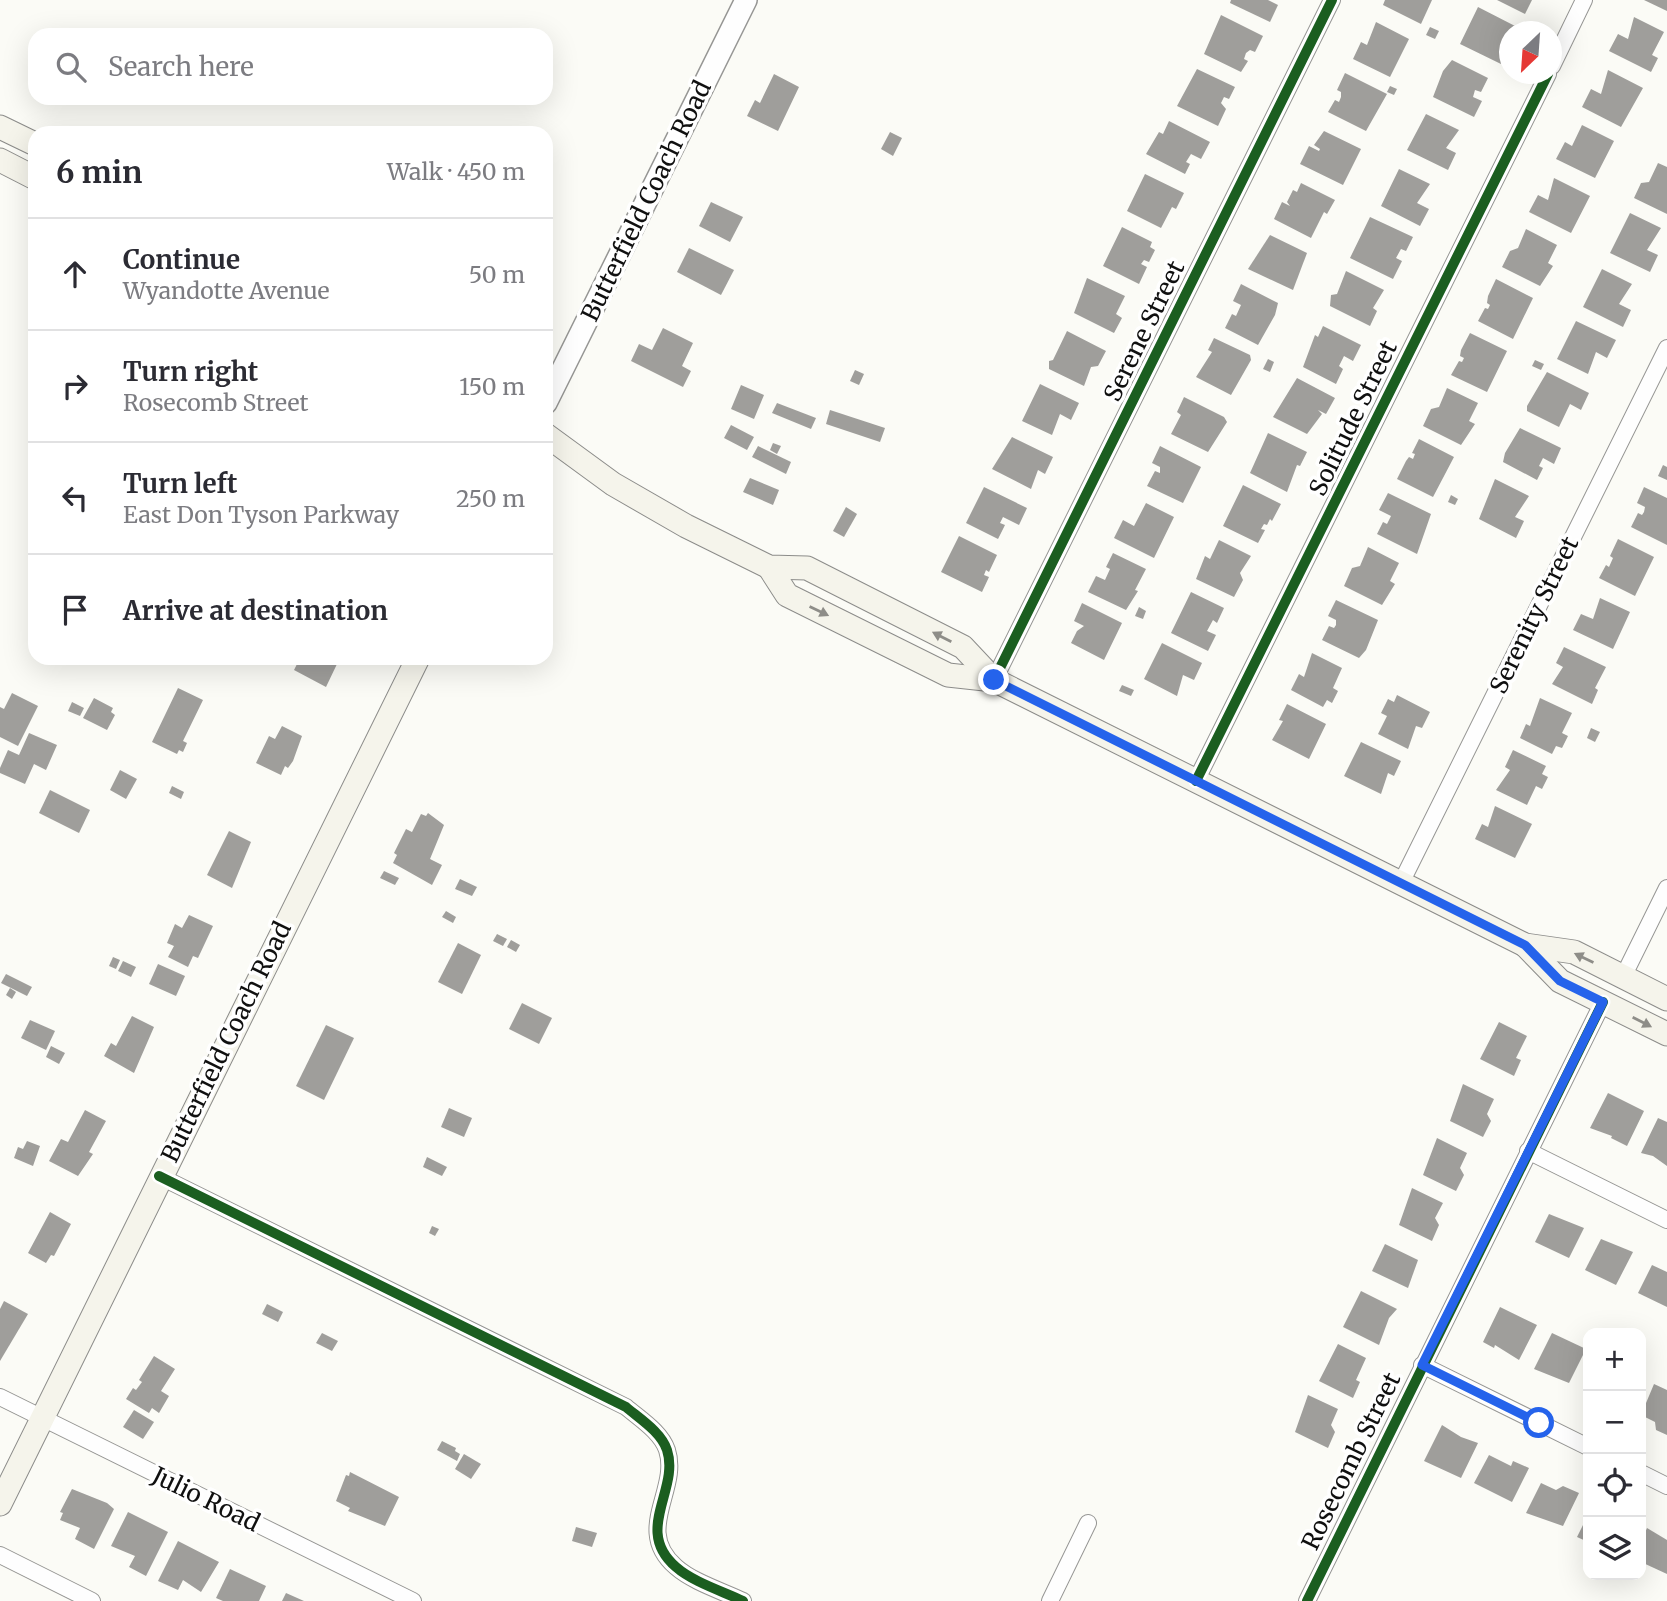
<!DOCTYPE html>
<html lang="en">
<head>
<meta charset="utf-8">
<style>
	:root { --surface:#fff; --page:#f2f2f3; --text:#2b2b33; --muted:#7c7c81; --line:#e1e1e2 }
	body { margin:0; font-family:Merriweather,serif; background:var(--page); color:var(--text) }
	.controls { position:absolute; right:21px; bottom:21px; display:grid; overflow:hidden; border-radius:14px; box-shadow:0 7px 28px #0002 }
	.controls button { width:63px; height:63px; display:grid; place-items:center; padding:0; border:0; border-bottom:2px solid var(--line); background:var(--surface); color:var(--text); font:35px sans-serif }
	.compass { position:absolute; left:1499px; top:21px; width:63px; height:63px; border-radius:50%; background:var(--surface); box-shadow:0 7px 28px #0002; rotate:205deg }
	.stop { position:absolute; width:21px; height:21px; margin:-16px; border:5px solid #2563eb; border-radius:50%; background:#fff }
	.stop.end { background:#2563eb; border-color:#fff; box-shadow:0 2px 7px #0008 }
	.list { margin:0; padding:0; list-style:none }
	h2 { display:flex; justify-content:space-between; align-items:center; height:91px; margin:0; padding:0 28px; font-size:30px }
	h2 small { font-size:23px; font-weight:400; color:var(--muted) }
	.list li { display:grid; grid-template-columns:46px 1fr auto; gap:21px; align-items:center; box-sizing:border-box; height:112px; padding:0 28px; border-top:2px solid var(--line) }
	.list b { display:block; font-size:26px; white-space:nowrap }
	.list p { margin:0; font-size:23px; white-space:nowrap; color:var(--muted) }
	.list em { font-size:23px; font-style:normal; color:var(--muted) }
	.icon { flex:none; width:38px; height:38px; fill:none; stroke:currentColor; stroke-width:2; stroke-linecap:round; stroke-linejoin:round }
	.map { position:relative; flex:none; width:1667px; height:1601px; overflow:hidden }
	.search { position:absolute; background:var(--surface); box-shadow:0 7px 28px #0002; left:28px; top:28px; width:525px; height:77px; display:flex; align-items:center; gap:18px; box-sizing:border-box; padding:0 24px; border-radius:21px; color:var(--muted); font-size:26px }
	.panel { position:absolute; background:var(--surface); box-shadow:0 7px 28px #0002; left:28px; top:126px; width:525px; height:539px; border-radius:21px }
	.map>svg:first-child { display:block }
	.building { fill:#9f9e9b }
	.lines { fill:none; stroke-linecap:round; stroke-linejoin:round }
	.minor-casing { stroke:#969694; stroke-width:18 }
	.tertiary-casing { stroke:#969694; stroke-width:24 }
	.secondary-casing { stroke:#8c8c8a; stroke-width:25 }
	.minor { stroke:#fefefe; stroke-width:16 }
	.tertiary { stroke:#fefefe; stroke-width:21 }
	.secondary { stroke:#f5f4eb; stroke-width:23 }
	.cycleway-casing { stroke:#fff; stroke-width:15 }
	.cycleway { stroke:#1b5e20; stroke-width:10 }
	.oneway { fill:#8e8d88 }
	.route { stroke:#2563eb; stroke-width:9 }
	.labels { text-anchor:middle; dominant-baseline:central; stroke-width:7; stroke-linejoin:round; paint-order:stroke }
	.street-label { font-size:24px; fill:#101010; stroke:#fff }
</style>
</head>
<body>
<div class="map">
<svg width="1667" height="1601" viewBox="0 0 1667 1601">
	<rect width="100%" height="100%" fill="#fbfbf6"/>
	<!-- building -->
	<g class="building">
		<polygon points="1231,0 1268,0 1278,5 1270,22 1230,3"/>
		<polygon points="1385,0 1432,0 1421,24 1383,5"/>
		<polygon points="1497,0 1532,0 1525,14"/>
		<polygon points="1644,0 1667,0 1667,11"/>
		<polygon points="1478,7 1517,27 1514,32 1510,32 1510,41 1503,47 1508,50 1501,64 1460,44"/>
		<polygon points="1221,15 1263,36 1255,52 1250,50 1246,53 1244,59 1248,61 1241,72 1204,54"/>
		<polygon points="1634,17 1664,32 1652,55 1658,58 1651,72 1609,51 1618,34 1628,39"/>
		<polygon points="1376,22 1409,39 1390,77 1353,59 1361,42 1367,45"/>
		<polygon points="1430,27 1439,31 1435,39 1426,35"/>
		<polygon points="1452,60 1488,78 1481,92 1475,90 1473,97 1482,101 1474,117 1433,97 1443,71"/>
		<polygon points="1197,69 1235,87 1229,99 1224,97 1221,103 1226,109 1218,126 1177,106"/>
		<polygon points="1608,70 1643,88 1621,127 1582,107 1591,89 1601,94"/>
		<polygon points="1345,73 1387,94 1366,131 1328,112 1335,100 1339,102 1341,97 1341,92 1337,90"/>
		<polygon points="774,74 799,87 778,131 747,116 755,100 760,103"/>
		<polygon points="1390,86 1397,89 1394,95 1387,92"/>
		<polygon points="1426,114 1459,130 1446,148 1456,153 1448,170 1407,150"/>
		<polygon points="1169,121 1210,142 1201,159 1191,154 1186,162 1190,164 1185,174 1146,154 1159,132 1163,134"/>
		<polygon points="1582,125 1614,141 1595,178 1556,159 1565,142 1572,146"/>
		<polygon points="1324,131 1361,149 1343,185 1300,164 1309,146 1319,151 1320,149 1314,145"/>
		<polygon points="890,132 902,138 893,156 881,149"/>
		<polygon points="1658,163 1667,167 1667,214 1634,198 1641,183 1649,182"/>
		<polygon points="1399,169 1430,184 1417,203 1429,209 1420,226 1381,206"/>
		<polygon points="1145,174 1184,193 1176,209 1172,207 1161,228 1127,211"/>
		<polygon points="1554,178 1590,196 1571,233 1529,212 1538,195 1548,200"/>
		<polygon points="1301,183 1335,200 1327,214 1324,212 1311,238 1274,219 1282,202 1290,206 1287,202 1293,190 1297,192"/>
		<polygon points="711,202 743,217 730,242 699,226"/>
		<polygon points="1630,213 1661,228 1647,250 1658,255 1650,272 1610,253"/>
		<polygon points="1370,217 1413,237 1406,251 1401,249 1396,258 1402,261 1393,279 1350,258"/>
		<polygon points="1122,227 1152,242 1150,247 1155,250 1149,262 1144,260 1141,264 1147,267 1139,284 1103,266"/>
		<polygon points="1526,229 1557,245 1548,263 1553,266 1540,286 1502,267 1510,251 1518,248"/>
		<polygon points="1270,235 1307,253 1293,290 1248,269"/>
		<polygon points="689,248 734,270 721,295 677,272"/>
		<polygon points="1602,269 1632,284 1619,304 1631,310 1623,327 1583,307"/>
		<polygon points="1346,271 1384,290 1373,308 1377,311 1370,326 1330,306 1331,295 1337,294"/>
		<polygon points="1087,278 1125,296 1116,314 1122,318 1114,333 1074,313"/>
		<polygon points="1496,279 1533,298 1513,339 1478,321 1485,308 1488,309 1490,305 1487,303 1488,296"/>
		<polygon points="1241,284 1278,303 1275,315 1258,345 1225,328 1232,314 1236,316 1241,305 1233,301"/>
		<polygon points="1576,321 1616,340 1607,358 1596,352 1588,374 1557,359"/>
		<polygon points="1323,326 1361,345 1353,361 1344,356 1339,366 1343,369 1336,384 1303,367 1315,335 1318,337"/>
		<polygon points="663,328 693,343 682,366 691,371 683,387 631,361 639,344 652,350"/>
		<polygon points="1067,331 1106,351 1098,366 1091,367 1084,386 1049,369 1049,361 1053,360"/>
		<polygon points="1470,333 1507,351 1487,392 1451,375 1459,361 1462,362 1464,358 1460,356 1461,350"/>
		<polygon points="1214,338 1250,355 1251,360 1231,395 1196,377 1212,352 1208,350"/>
		<polygon points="1268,359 1274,362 1270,372 1263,369"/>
		<polygon points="1535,360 1544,364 1541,370 1532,366"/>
		<polygon points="855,370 864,374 859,385 850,381"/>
		<polygon points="1547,372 1589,393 1581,410 1570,404 1559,427 1527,411 1527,406"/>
		<polygon points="1297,378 1335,398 1326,414 1318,410 1322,414 1307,434 1273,417"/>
		<polygon points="1040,384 1079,403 1071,420 1060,414 1052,435 1022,421"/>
		<polygon points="741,385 764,395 754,419 731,409"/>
		<polygon points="1447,388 1478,403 1469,421 1475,424 1461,445 1423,426 1431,409 1439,407"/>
		<polygon points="1184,397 1224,417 1227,422 1208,452 1171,434 1181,415 1177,412"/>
		<polygon points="777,403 816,418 811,429 772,413"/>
		<polygon points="830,410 885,428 880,442 826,424"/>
		<polygon points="731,425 754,437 747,450 724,438"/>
		<polygon points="1520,428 1561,448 1554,464 1543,458 1539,466 1543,468 1537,480 1503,462 1505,453"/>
		<polygon points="1268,433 1307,452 1300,466 1297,465 1287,492 1250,473"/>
		<polygon points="1012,437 1053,457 1045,474 1038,470 1031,489 992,469"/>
		<polygon points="1419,439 1454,457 1433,497 1397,479 1406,461 1409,457 1413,459 1415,454 1412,453"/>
		<polygon points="773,443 781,446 777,454 770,450"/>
		<polygon points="758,446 791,462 786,474 752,457"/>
		<polygon points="1160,446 1201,467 1183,503 1147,486 1155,471 1160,473 1160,467 1152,463"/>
		<polygon points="1663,465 1667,467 1667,480 1658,476"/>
		<polygon points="750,478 779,490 773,505 743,492"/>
		<polygon points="1495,479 1529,496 1515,517 1524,521 1516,538 1479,519"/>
		<polygon points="1243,485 1281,504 1272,521 1270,519 1267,525 1264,524 1261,529 1265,530 1258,543 1223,526"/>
		<polygon points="984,487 1027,508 1019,525 1003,517 1000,523 1005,525 998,539 966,523"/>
		<polygon points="1644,487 1667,498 1667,545 1631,527 1638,513 1642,515 1644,512 1645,507 1637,503"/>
		<polygon points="1388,493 1431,514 1417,554 1377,534 1383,522 1387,524 1391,516 1379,510"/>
		<polygon points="1451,495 1458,499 1455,505 1448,502"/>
		<polygon points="1146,503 1174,517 1154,558 1114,538 1123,520 1134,526"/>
		<polygon points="846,507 857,514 844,537 833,531"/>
		<polygon points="959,536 997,555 989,572 986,570 984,575 989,577 982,592 941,572"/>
		<polygon points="1618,539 1654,557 1635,596 1599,578 1606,565 1609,567 1613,558 1610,556"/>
		<polygon points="1219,540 1251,556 1240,573 1243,580 1234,597 1196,579 1205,556 1210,559"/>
		<polygon points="1368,547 1399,563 1390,581 1395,584 1382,605 1344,586 1352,568 1360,566"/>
		<polygon points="1113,553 1146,569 1135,590 1138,591 1126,610 1088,592 1096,576 1105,580 1110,569 1106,567"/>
		<polygon points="1191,592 1224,608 1217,623 1213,620 1207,631 1216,635 1208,651 1171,633"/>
		<polygon points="1600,598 1630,612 1613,649 1573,630 1581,614 1593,619"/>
		<polygon points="1336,600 1378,620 1366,650 1359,658 1322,640 1329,626 1334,628 1336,625 1336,620 1328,616"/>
		<polygon points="1082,603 1122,623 1104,660 1071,643 1077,631 1084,626 1074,621"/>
		<polygon points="1139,607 1146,611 1143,619 1135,616"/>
		<polygon points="1162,643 1202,663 1194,680 1183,675 1177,696 1144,679"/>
		<polygon points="1564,647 1606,667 1595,688 1598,690 1592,704 1552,684 1563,667 1556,663"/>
		<polygon points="1312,653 1342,668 1333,688 1338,691 1332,703 1327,700 1323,707 1291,690 1299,674 1304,677"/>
		<polygon points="300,658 336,658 334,663 337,664 326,687 294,670"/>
		<polygon points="1122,685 1134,690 1131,696 1119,691"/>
		<polygon points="178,688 203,700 183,741 187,743 183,752 179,750 177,754 152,742"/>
		<polygon points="12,693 38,706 18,746 0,737 0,707 4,709"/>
		<polygon points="1397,695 1430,712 1422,728 1416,726 1408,749 1378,734 1387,716 1381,713 1388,699 1394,702"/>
		<polygon points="94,698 113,708 111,712 115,715 107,730 83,718"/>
		<polygon points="1540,698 1572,713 1562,733 1568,736 1562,748 1556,746 1552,754 1520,738 1526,724 1530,726"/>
		<polygon points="72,702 84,708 80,716 68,711"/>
		<polygon points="1287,704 1326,724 1309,759 1272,740 1283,721 1279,720"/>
		<polygon points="282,726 302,736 293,761 288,768 285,766 281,775 256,763 269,736 275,739"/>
		<polygon points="1591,728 1600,732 1595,742 1587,738"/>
		<polygon points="29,733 57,745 46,770 34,764 25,784 0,773 0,768 8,750 19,755"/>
		<polygon points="1361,742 1401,761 1394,776 1388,773 1381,794 1344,776"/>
		<polygon points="1513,750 1546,766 1542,774 1548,777 1542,789 1536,786 1527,805 1496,790 1510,770 1505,767"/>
		<polygon points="120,770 137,779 126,799 110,790"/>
		<polygon points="172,786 184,792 181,799 169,793"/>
		<polygon points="50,790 90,810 79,833 39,813"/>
		<polygon points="1495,806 1532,824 1515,858 1475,839 1482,824 1488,827"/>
		<polygon points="428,813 444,825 430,859 442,865 432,885 393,863 397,855 394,853 406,829 412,832 421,814 426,816"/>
		<polygon points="229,831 251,842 232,888 207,875"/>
		<polygon points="384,871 399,878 395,885 380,878"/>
		<polygon points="460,879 477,887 472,896 455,889"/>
		<polygon points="446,911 456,917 453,923 442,917"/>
		<polygon points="189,915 213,926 198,958 193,956 188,967 168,957 174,946 167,943 175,924 182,928"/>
		<polygon points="497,934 507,939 503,946 493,941"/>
		<polygon points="511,940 520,945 516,952 507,947"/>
		<polygon points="458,943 481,955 462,994 438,982"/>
		<polygon points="113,957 120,960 116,969 109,966"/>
		<polygon points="123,961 136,967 131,977 118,971"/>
		<polygon points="158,964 185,976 176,996 149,984"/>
		<polygon points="6,974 32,987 27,996 1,983"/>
		<polygon points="10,988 16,992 12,999 6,995"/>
		<polygon points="522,1003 552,1018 539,1044 509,1029"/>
		<polygon points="132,1016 154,1027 134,1073 104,1056 111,1043 116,1046"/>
		<polygon points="30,1020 55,1031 46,1050 21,1038"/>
		<polygon points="1499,1022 1527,1036 1516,1058 1521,1060 1514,1076 1480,1059"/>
		<polygon points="326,1025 354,1038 324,1100 296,1086"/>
		<polygon points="51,1046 65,1053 59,1064 46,1057"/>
		<polygon points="1463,1084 1494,1099 1487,1114 1491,1121 1483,1137 1450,1121"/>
		<polygon points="1608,1093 1644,1111 1627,1146 1611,1138 1612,1136 1590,1128"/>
		<polygon points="449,1108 472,1118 464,1137 441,1127"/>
		<polygon points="85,1110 106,1121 89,1152 93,1154 78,1176 49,1161 61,1139 68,1142"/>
		<polygon points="1658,1118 1667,1122 1667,1166 1653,1156 1641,1153"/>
		<polygon points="1437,1138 1467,1153 1460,1168 1464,1175 1456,1191 1423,1175"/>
		<polygon points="27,1141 40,1146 33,1166 14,1158 18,1147 23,1149"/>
		<polygon points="427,1157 447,1167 442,1176 423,1167"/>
		<polygon points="1412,1188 1443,1203 1435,1218 1439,1225 1432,1241 1399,1225"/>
		<polygon points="50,1212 71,1224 54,1256 51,1255 46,1263 28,1253"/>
		<polygon points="1549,1214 1584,1228 1569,1258 1535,1242"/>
		<polygon points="432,1226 439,1229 435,1236 429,1233"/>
		<polygon points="1601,1239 1633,1252 1616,1285 1585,1270"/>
		<polygon points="1385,1244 1418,1260 1408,1288 1372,1271"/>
		<polygon points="1652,1265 1667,1272 1667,1307 1638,1293"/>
		<polygon points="1361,1291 1397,1309 1389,1318 1379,1345 1343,1327"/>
		<polygon points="4,1301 28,1314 0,1361 0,1309"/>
		<polygon points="267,1304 283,1312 278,1322 262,1314"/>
		<polygon points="1500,1307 1537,1325 1519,1360 1495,1345 1494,1348 1483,1342"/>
		<polygon points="322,1333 338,1341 332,1351 316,1343"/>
		<polygon points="1552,1333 1586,1349 1569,1383 1534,1369"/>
		<polygon points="1338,1344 1366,1358 1356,1380 1360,1382 1353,1398 1319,1381"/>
		<polygon points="154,1356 175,1369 161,1391 169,1396 159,1413 152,1408 149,1413 126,1399 133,1388 136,1390 142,1382 139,1380"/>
		<polygon points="1654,1384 1667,1390 1667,1435 1656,1430 1655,1422 1641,1415"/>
		<polygon points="1308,1395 1338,1409 1331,1425 1335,1432 1328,1448 1295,1432"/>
		<polygon points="134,1410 154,1422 143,1439 123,1427"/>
		<polygon points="1442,1425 1461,1437 1478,1443 1461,1478 1424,1461"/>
		<polygon points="442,1441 456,1448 455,1451 460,1454 457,1461 437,1450"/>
		<polygon points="464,1454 481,1464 471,1479 455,1469"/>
		<polygon points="1489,1455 1511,1466 1513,1461 1529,1468 1512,1502 1474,1483"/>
		<polygon points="350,1472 399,1497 385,1526 348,1511 350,1508 336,1501 346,1475 349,1476"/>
		<polygon points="1541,1483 1556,1490 1563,1486 1579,1493 1563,1526 1526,1513"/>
		<polygon points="72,1489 107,1503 114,1509 94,1549 75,1539 80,1528 60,1520 63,1513 60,1512"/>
		<polygon points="128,1512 168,1532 146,1576 129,1567 135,1556 111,1546"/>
		<polygon points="1588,1515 1588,1542 1577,1537"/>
		<polygon points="576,1527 597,1533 592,1547 572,1541"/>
		<polygon points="1647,1528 1667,1540 1667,1574 1641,1562 1641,1542"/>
		<polygon points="178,1541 219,1562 201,1592 183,1580 178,1590 158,1581"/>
		<polygon points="230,1569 266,1586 259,1601 223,1601 216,1598"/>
		<polygon points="286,1593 304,1601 282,1601"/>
	</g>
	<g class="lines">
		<!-- minor casing -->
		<g class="minor-casing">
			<g id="minor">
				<polyline points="1552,66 1584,0"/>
				<polyline points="994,680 1332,0"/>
				<polyline points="1196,781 1548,74"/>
				<polyline points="1401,883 1667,348"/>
				<polyline points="1623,977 1667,888"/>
				<polyline points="1528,1151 1667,1220"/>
				<path d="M159,1176L626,1407C640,1419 661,1432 667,1450C680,1490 633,1530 676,1567C693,1582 722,1591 743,1601"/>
				<polyline points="1422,1365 1588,1447"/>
				<polyline points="0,1397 413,1601"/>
				<polyline points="1641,1473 1667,1486"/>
				<polyline points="0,1555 92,1601"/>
				<polyline points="1050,1601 1088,1523"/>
				<polyline points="1307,1601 1603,1002"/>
			</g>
		</g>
		<!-- tertiary casing -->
		<g class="tertiary-casing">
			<polyline id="tertiary" points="546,403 746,0"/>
		</g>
		<!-- secondary casing -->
		<g class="secondary-casing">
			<g id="secondary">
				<polyline points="0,127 35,144"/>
				<polyline points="0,160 35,178"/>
				<polyline points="546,435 613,484 686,526 769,567 807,568 963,647 994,680"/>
				<polyline points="769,567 787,595 948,675 994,680 1525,945 1574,952 1667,999"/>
				<polyline points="1525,945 1560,981 1667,1034"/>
				<polyline points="0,1504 418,658"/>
			</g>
		</g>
		<!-- minor -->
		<use href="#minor" class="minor"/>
		<!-- tertiary -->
		<use href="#tertiary" class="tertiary"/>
		<!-- secondary -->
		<use href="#secondary" class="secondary"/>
		<!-- cycleway casing -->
		<g class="cycleway-casing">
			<g id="cycleway">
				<polyline points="994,680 1332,0"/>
				<polyline points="1196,781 1548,74"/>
				<path d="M159,1176L626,1407C640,1419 661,1432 667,1450C680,1490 633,1530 676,1567C693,1582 722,1591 743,1601"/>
				<polyline points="1307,1601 1603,1002"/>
			</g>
		</g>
		<!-- cycleway -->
		<use href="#cycleway" class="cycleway"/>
	</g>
	<!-- one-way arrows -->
	<defs><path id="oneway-solid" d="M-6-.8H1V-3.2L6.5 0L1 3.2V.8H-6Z" transform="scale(1.75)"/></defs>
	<g class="oneway">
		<use href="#oneway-solid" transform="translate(819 611) rotate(26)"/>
		<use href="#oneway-solid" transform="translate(942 637) rotate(-153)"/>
		<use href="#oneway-solid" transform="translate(1584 958) rotate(-154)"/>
		<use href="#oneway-solid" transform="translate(1642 1022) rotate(27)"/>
	</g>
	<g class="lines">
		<!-- route -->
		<polyline class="route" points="994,680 1525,945 1560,981 1603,1002 1422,1365 1539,1423"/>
	</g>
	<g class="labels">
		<!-- street labels -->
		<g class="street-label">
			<text transform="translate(646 201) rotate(-64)">Butterfield Coach Road</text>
			<text transform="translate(1144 331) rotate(-64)">Serene Street</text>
			<text transform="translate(1353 418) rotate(-64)">Solitude Street</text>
			<text transform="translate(1534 615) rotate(-64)">Serenity Street</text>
			<text transform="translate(226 1042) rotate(-64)">Butterfield Coach Road</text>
			<text transform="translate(1351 1461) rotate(-64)">Rosecomb Street</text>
			<text transform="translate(206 1499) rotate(26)">Julio Road</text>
		</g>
	</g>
</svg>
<div class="controls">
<button>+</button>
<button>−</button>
<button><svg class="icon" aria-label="locate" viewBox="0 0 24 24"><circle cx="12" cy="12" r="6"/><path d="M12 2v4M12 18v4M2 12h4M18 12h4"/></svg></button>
<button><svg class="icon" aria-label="layers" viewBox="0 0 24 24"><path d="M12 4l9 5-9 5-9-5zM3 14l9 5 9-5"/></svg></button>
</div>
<svg class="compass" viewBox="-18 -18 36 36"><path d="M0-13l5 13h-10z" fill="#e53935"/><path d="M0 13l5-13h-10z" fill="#7c7c81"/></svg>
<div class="stop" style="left:1539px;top:1423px"></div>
<div class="stop end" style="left:994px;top:680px"></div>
<div class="search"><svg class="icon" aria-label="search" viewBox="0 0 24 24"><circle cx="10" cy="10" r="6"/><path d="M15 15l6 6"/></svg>Search here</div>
<section class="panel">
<h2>6 min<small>Walk · 450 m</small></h2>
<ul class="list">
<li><svg class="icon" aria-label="ahead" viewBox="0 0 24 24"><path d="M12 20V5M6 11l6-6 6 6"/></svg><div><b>Continue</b><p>Wyandotte Avenue</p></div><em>50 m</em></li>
<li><svg class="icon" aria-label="right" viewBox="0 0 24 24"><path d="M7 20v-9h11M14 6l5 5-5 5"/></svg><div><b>Turn right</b><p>Rosecomb Street</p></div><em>150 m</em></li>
<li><svg class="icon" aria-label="left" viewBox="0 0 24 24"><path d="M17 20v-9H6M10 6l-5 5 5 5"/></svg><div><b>Turn left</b><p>East Don Tyson Parkway</p></div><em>250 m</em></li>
<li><svg class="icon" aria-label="arrive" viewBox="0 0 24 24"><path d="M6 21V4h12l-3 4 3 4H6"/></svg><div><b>Arrive at destination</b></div></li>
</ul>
</section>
</div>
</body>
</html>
